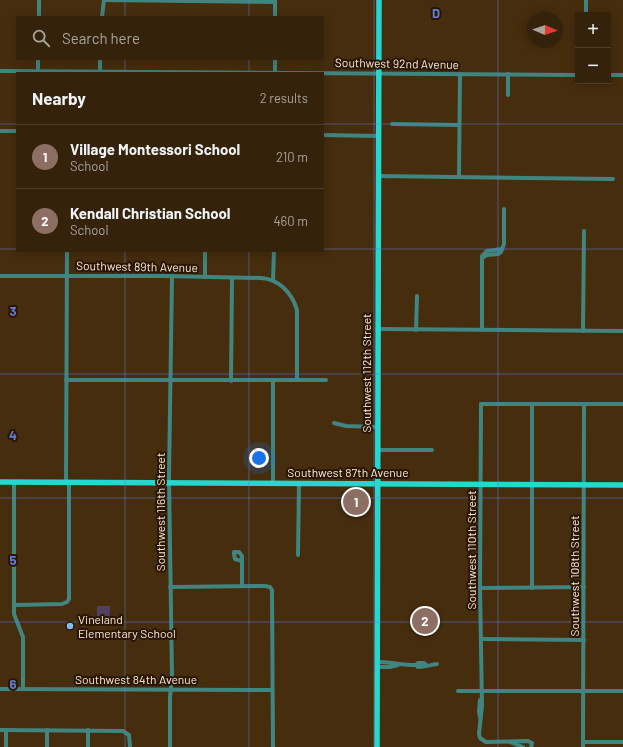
<!DOCTYPE html>
<html lang="en">
<head>
<meta charset="utf-8">
<style>
	:root { --surface:#34220a; --page:#3c2a13; --text:#f1f3f6; --muted:#a9a49c; --line:#4e3f2b; --accent:#ea580c }
	body { margin:0; font-family:Barlow,sans-serif; background:var(--page); color:var(--text) }
	.controls { position:absolute; right:12px; top:12px; display:grid; overflow:hidden; border-radius:0px; box-shadow:0 2px 10px #0003 }
	.controls button { width:36px; height:36px; display:grid; place-items:center; padding:0; border:0; border-bottom:1px solid var(--line); background:var(--surface); color:var(--text); font:20px sans-serif }
	.compass { position:absolute; left:527px; top:12px; width:36px; height:36px; border-radius:50%; background:var(--surface); box-shadow:0 2px 10px #0003; rotate:92deg }
	.you { position:absolute; left:259px; top:458px; width:14px; height:14px; margin:-10px; border:3px solid #fff; border-radius:50%; background:#1a73e8; box-shadow:0 0 0 6px #1a73e833 }
	.badge { display:grid; place-items:center; width:26px; height:26px; border-radius:50%; background:var(--accent); color:#fff; font-size:13px; font-weight:700 }
	.pin { position:absolute; translate:-50% -50%; border:2px solid #fff; box-shadow:0 1px 4px #0006 }
	.list { margin:0; padding:0; list-style:none }
	h2 { display:flex; justify-content:space-between; align-items:center; height:52px; margin:0; padding:0 16px; font-size:17px }
	h2 small { font-size:13px; font-weight:400; color:var(--muted) }
	.list li { display:grid; grid-template-columns:26px 1fr auto; gap:12px; align-items:center; box-sizing:border-box; height:64px; padding:0 16px; border-top:1px solid var(--line) }
	.list b { display:block; font-size:15px; white-space:nowrap }
	.list p { margin:0; font-size:13px; white-space:nowrap; color:var(--muted) }
	.list em { font-size:13px; font-style:normal; color:var(--muted) }
	.icon { flex:none; width:22px; height:22px; fill:none; stroke:currentColor; stroke-width:2; stroke-linecap:round; stroke-linejoin:round }
	.map { position:relative; flex:none; width:623px; height:747px; overflow:hidden }
	.search { position:absolute; background:var(--surface); box-shadow:0 2px 10px #0003; left:16px; top:16px; width:308px; height:44px; display:flex; align-items:center; gap:10px; box-sizing:border-box; padding:0 14px; border-radius:0px; color:var(--muted); font-size:15px }
	.panel { position:absolute; background:var(--surface); box-shadow:0 2px 10px #0003; left:16px; top:72px; width:308px; height:180px; border-radius:0px }
	.map>svg:first-child { display:block }
	.grass { fill:#524061 }
	.lines { fill:none; stroke-linecap:round; stroke-linejoin:round }
	.minor { stroke:#418580; stroke-width:4 }
	.major { stroke:#26d7cd; stroke-width:5.5 }
	.grid { fill:none; stroke:#607dd9; stroke-width:1; stroke-opacity:0.55 }
	.poi-dot { fill:#7fbdfa; stroke:#291500; stroke-width:1.5 }
	.labels { text-anchor:middle; dominant-baseline:central; stroke-width:4; stroke-linejoin:round; paint-order:stroke }
	.street-label { font-size:12px; fill:#fbebda; stroke:#291500 }
	.poi-label { font-size:12px; fill:#fbebda; stroke:#291500; text-anchor:start }
	.grid-label { font-size:13px; text-anchor:middle; font-weight:bold; fill:#607dd9; stroke:#291500; stroke-width:4; stroke-linejoin:round; paint-order:stroke }
</style>
</head>
<body>
<div class="map">
<svg width="623" height="747" viewBox="0 0 623 747">
	<rect width="100%" height="100%" fill="#462d0d"/>
	<!-- grass -->
	<polygon class="grass" points="97,606 110,606 110,622 97,621"/>
	<g class="lines">
		<!-- minor -->
		<g class="minor">
			<polyline points="104,0 275,2"/>
			<polyline points="275,0 275,17"/>
			<polyline points="586,0 586,15"/>
			<polyline points="39,17 39,0"/>
			<polyline points="102,17 104,0"/>
			<polyline points="275,59 275,73"/>
			<polyline points="0,71 578,75"/>
			<polyline points="38,71 38,59"/>
			<polyline points="100,71 100,59"/>
			<polyline points="608,75 623,75"/>
			<polyline points="508,95 508,74"/>
			<polyline points="392,124 459,125"/>
			<polyline points="0,131 17,131"/>
			<polyline points="323,135 378,136"/>
			<polyline points="378,176 613,179"/>
			<polyline points="459,176 460,74"/>
			<polyline points="482,258 487,255 498,254 501,252 504,244 504,209"/>
			<path d="M0,276H166L261,278C279,279 292,293 297,310V380"/>
			<polyline points="205,277 205,251"/>
			<polyline points="273,280 274,251"/>
			<polyline points="377,329 623,331"/>
			<polyline points="416,330 417,296"/>
			<polyline points="482,330 482,256 487,251 502,249"/>
			<polyline points="583,331 584,231"/>
			<polyline points="66,380 326,380"/>
			<polyline points="231,381 232,278"/>
			<polyline points="334,423 346,426 377,427"/>
			<polyline points="377,450 432,450"/>
			<polyline points="14,482 14,614 23,637 23,689"/>
			<polyline points="66,482 67,251"/>
			<polyline points="273,483 273,380"/>
			<polyline points="298,555 299,483"/>
			<polyline points="242,561 235,559 234,554 234,552 239,552 242,556 242,586"/>
			<polyline points="170,587 265,586 270,587 272,590 273,747"/>
			<polyline points="480,588 584,587"/>
			<polyline points="532,588 532,404"/>
			<polyline points="15,605 62,604 67,602 69,599 69,482"/>
			<polyline points="481,639 584,640"/>
			<path d="M377,662C390,662 402,665 416,665L418,663H424L426,665"/>
			<path d="M416,665L418,667C424,667 430,665 437,664"/>
			<polyline points="377,667 390,667 398,665"/>
			<polyline points="0,689 272,690"/>
			<polyline points="458,691 623,691"/>
			<polyline points="480,717 479,712 480,700"/>
			<polyline points="0,730 123,731 129,735 130,747"/>
			<polyline points="6,730 6,747"/>
			<polyline points="88,730 88,747"/>
			<polyline points="510,742 523,747"/>
			<polyline points="583,742 623,742"/>
			<polyline points="47,747 47,730"/>
			<polyline points="170,747 170,697 172,677 169,477 172,276"/>
			<polyline points="531,747 532,743 528,741 486,742 480,738 479,734 482,706 480,588 481,404 623,404"/>
			<polyline points="583,747 584,404"/>
		</g>
		<!-- major -->
		<g class="major">
			<polyline points="0,482 623,485"/>
			<polyline points="377,747 379,0"/>
		</g>
	</g>
	<!-- grid -->
	<path class="grid" d="M125,0V17M249,0V17M374,0V747M498,0V747M125,59V73M249,59V73M0,124H17M323,124H623M0,249H17M323,249H623M125,251V747M249,251V747M0,374H623M0,498H623M0,622H623"/>
	<!-- markers -->
	<circle class="poi-dot" cx="70" cy="626" r="4"/>
	<g class="labels">
		<!-- street labels -->
		<g class="street-label">
			<text transform="translate(397 63) rotate(1)">Southwest 92nd Avenue</text>
			<text transform="translate(137 266) rotate(1)">Southwest 89th Avenue</text>
			<text transform="translate(366 373) rotate(-90)">Southwest 112th Street</text>
			<text x="348" y="472">Southwest 87th Avenue</text>
			<text transform="translate(160 512) rotate(-90)">Southwest 116th Street</text>
			<text transform="translate(471 550) rotate(-90)">Southwest 110th Street</text>
			<text transform="translate(574 576) rotate(-90)">Southwest 108th Street</text>
			<text x="136" y="679">Southwest 84th Avenue</text>
		</g>
		<!-- poi labels -->
		<g class="poi-label">
			<text x="78" y="619">Vineland<tspan x="78" dy="14">Elementary School</tspan></text>
		</g>
	</g>
	<g class="grid-label">
		<text x="436" y="18">D</text>
		<text x="13" y="316">3</text>
		<text x="13" y="440">4</text>
		<text x="13" y="565">5</text>
		<text x="13" y="689">6</text>
	</g>
</svg>
<div class="controls">
<button>+</button>
<button>−</button>
</div>
<svg class="compass" viewBox="-18 -18 36 36"><path d="M0-13l5 13h-10z" fill="#e53935"/><path d="M0 13l5-13h-10z" fill="#a9a49c"/></svg>
<div class="you"></div>
<div class="pin badge" style="left:356px;top:502px;background:#8d6e63">1</div>
<div class="pin badge" style="left:425px;top:621px;background:#8d6e63">2</div>
<div class="search"><svg class="icon" aria-label="search" viewBox="0 0 24 24"><circle cx="10" cy="10" r="6"/><path d="M15 15l6 6"/></svg>Search here</div>
<section class="panel">
<h2>Nearby<small>2 results</small></h2>
<ul class="list">
<li><span class="badge" style="background:#8d6e63">1</span><div><b>Village Montessori School</b><p>School</p></div><em>210 m</em></li>
<li><span class="badge" style="background:#8d6e63">2</span><div><b>Kendall Christian School</b><p>School</p></div><em>460 m</em></li>
</ul>
</section>
</div>
</body>
</html>
